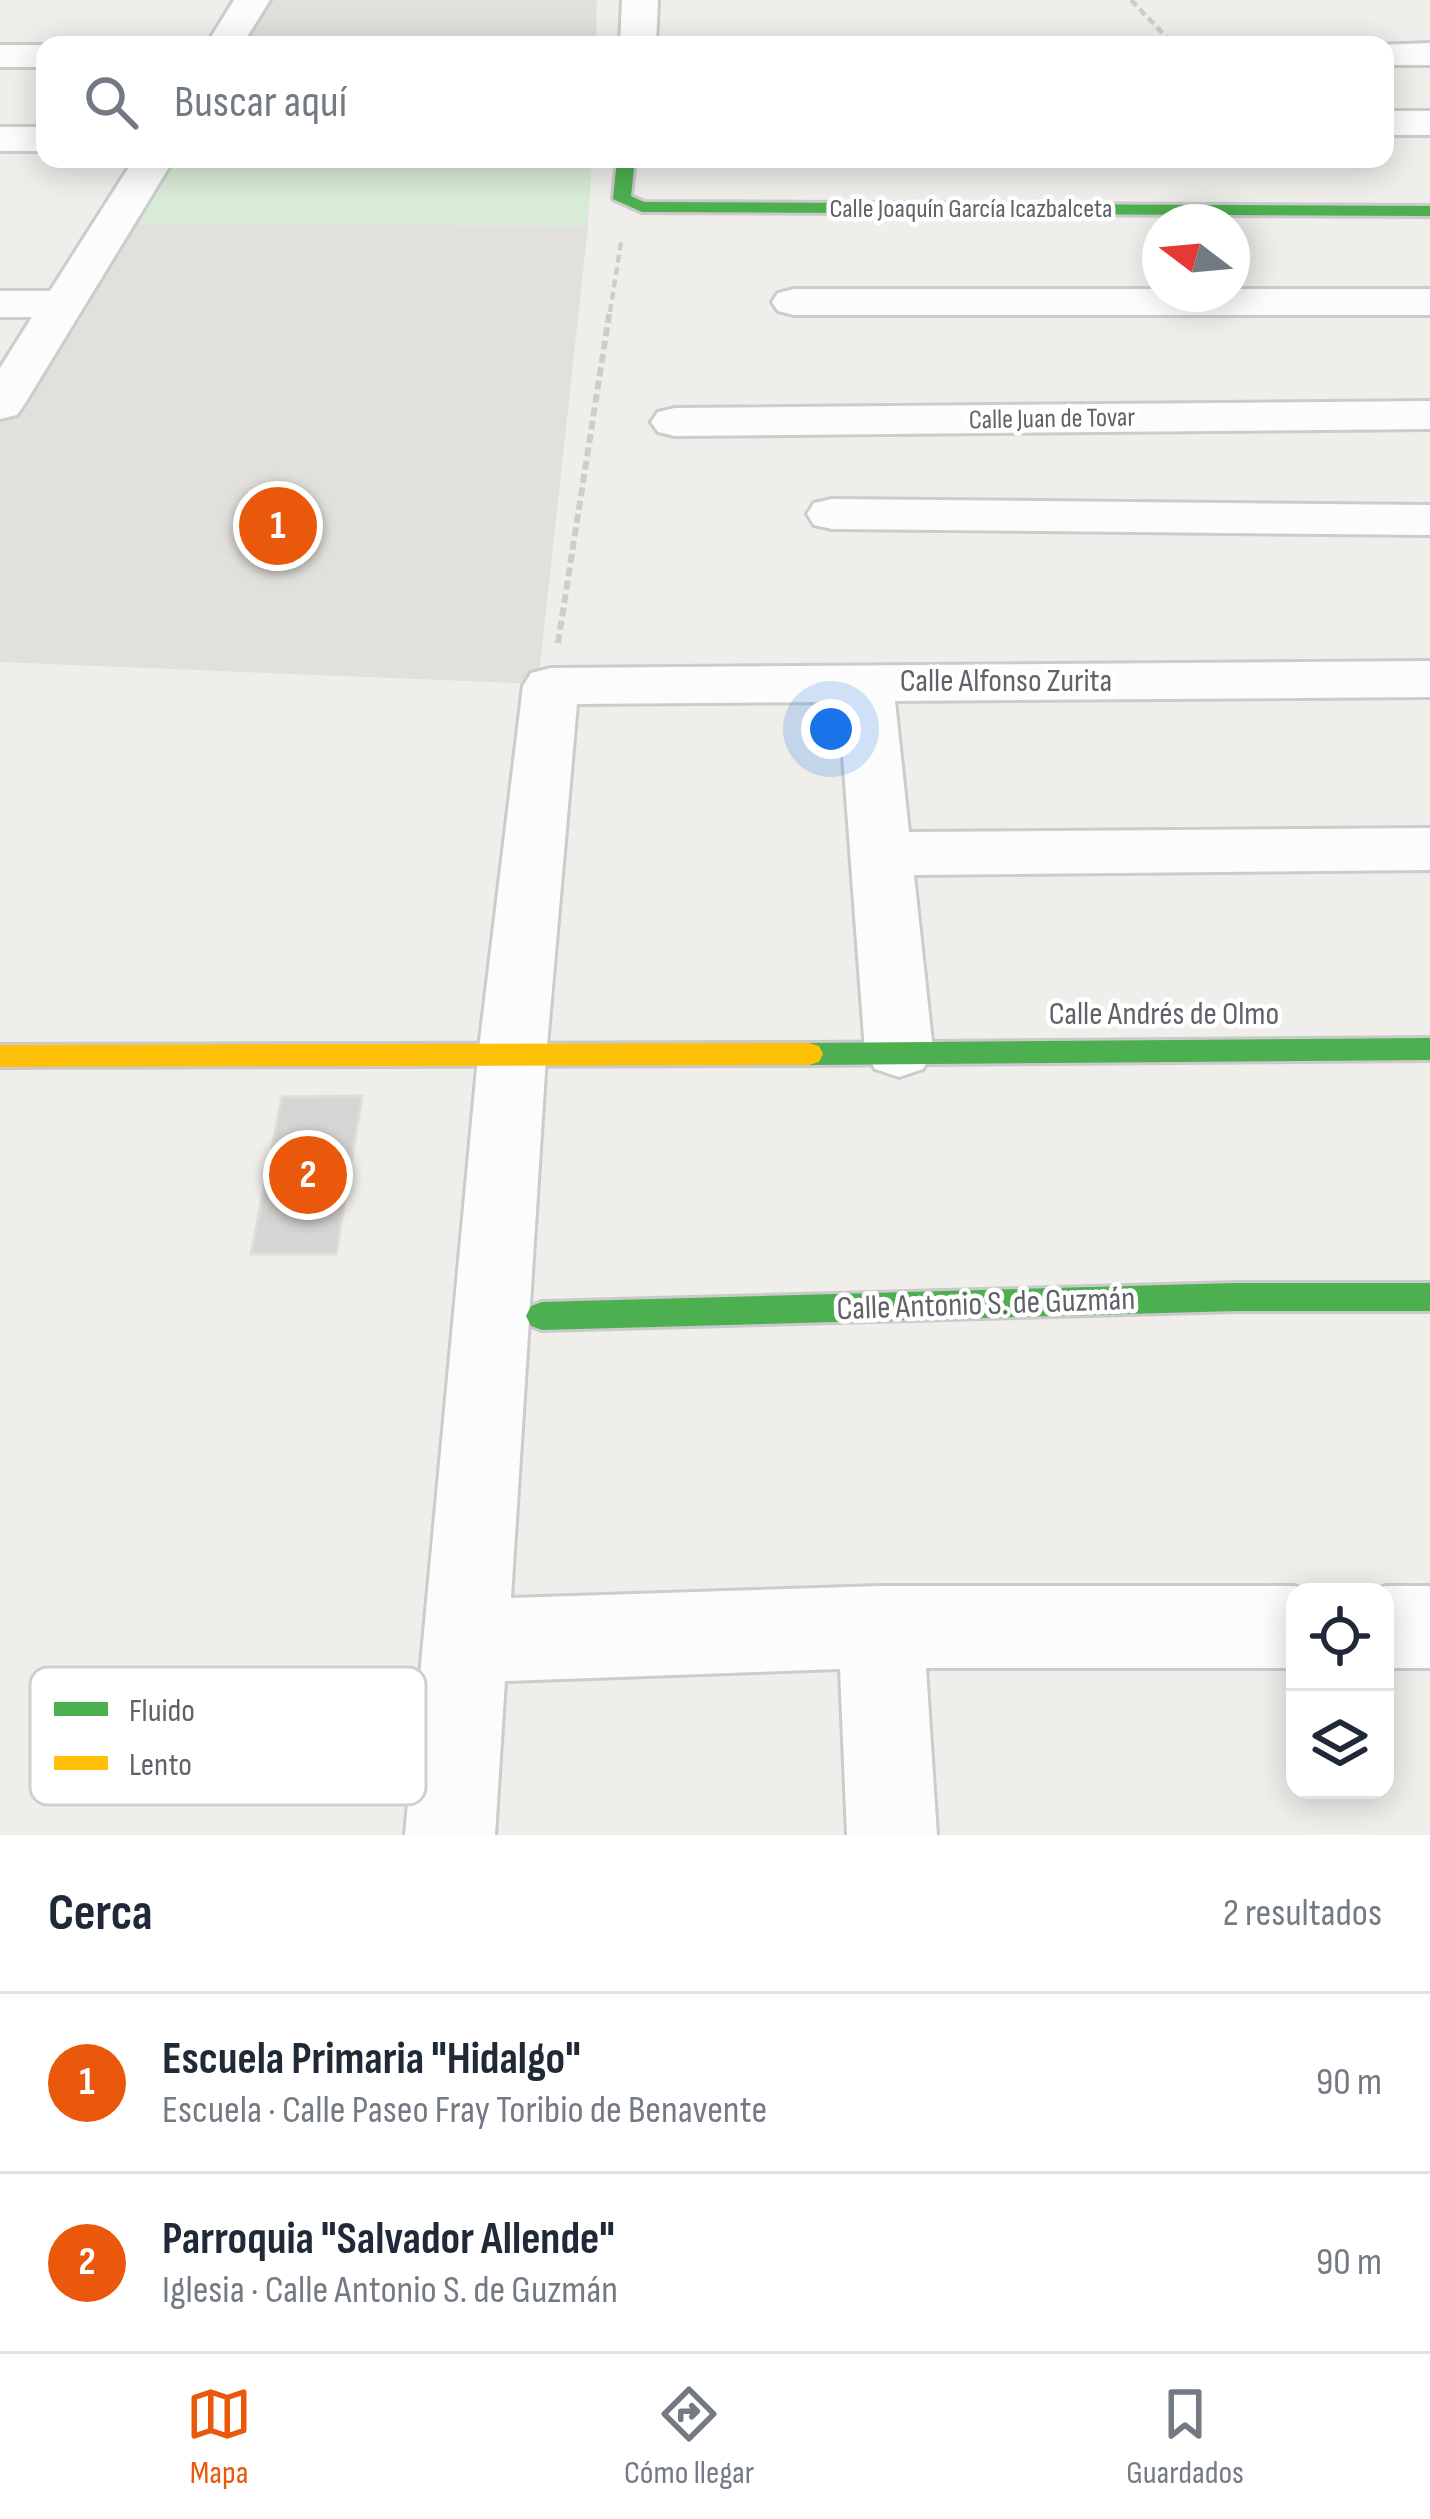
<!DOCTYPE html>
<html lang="es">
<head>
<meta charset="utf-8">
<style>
	:root { --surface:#fff; --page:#f6f6f7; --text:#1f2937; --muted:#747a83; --line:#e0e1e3; --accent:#ea580c }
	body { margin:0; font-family:"Sofia Sans Condensed",sans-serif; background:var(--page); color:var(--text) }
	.controls { position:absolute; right:36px; bottom:36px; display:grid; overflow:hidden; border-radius:24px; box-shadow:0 6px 30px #0003 }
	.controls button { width:108px; height:108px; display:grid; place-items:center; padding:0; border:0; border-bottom:3px solid var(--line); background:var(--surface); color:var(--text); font:60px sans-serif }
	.compass { position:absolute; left:1142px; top:204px; width:108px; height:108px; border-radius:50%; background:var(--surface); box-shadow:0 6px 30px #0003; rotate:286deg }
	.you { position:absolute; left:831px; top:729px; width:42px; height:42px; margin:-30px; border:9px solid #fff; border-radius:50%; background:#1a73e8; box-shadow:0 0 0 18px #1a73e833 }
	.badge { display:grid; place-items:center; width:78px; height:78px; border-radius:50%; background:var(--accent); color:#fff; font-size:39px; font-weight:700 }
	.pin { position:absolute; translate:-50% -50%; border:6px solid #fff; box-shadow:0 3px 12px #0006 }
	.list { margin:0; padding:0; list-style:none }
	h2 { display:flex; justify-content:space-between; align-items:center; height:156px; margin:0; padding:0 48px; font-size:51px }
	h2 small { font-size:39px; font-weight:400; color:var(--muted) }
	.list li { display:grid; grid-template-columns:78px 1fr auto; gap:36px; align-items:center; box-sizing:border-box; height:180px; padding:0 48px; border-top:3px solid var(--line) }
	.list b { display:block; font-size:45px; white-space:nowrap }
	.list p { margin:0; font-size:39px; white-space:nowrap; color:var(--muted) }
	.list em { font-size:39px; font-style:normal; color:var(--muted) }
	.icon { flex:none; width:66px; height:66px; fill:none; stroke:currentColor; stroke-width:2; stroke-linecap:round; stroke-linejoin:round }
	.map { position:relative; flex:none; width:1430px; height:1835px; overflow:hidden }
	.search { position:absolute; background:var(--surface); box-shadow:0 6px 30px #0003; left:36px; right:36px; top:36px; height:132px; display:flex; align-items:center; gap:30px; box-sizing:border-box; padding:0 42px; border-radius:24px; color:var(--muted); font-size:45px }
	.sheet { height:516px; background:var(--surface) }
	nav { display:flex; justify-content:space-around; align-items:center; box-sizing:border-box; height:168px; border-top:3px solid var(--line); background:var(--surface); font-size:33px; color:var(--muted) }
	nav a { display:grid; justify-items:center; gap:6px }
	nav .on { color:var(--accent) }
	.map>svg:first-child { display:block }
	.education { fill:#e2e0da }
	.green { fill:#d8ebd6 }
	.building { fill:#d6d5d3; stroke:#deddd9; stroke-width:3 }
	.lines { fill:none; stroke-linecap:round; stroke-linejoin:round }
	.street-casing { stroke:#cbcccc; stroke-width:6 }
	.fast-casing { stroke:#cacacb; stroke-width:6 }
	.slow-casing { stroke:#cacacb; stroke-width:6 }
	.path-far1 { stroke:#cacfcc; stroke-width:4.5; stroke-dasharray:8 4.5; stroke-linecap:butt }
	.path { stroke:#cacfcc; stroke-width:6; stroke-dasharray:9 4.5; stroke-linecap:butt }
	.street { fill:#fdfcfc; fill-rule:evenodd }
	.fast { fill:#4caf50; fill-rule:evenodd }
	.slow { fill:#ffc107; fill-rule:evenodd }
	.labels { text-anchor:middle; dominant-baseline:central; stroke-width:9; stroke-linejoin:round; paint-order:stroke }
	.far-street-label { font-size:27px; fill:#5f6368; stroke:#fff }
	.street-label { font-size:33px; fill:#5f6368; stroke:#fff }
	.key { fill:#fff; stroke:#cfd0d2; stroke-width:3 }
	.key-label { font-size:33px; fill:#5f6368 }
</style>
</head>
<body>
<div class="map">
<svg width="1430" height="1835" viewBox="0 0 1430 1835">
	<rect width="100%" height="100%" fill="#efeeea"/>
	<!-- education -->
	<g class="education">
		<polygon points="254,0 597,0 596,45 225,45"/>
		<polygon points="113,223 588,226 538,684 0,662 0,390"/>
	</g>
	<!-- green -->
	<polygon class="green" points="151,159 592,159 588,226 113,223"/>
	<!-- building -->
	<polygon class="building" points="362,1096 336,1254 251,1254 282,1097"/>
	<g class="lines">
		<!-- street casing -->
		<g class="street-casing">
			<g id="street">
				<polygon points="234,0 270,0 242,45 206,45"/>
				<polygon points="622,0 658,0 656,45 620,45"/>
				<polygon points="1430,43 1430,65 1385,65 1385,45 1377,45"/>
				<rect x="0" y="45" width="45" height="22"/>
				<rect x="1385" y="111" width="45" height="24"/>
				<rect x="0" y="127" width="45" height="24"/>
				<polygon points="134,159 174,159 24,405 17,415 0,419 0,368 32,317 0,317 0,291 50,291"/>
				<polygon points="794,289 1160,289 1160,294 1232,294 1232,289 1430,289 1430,315 794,315 778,311 772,302 778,293"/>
				<polygon points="1430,401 1430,429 675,436 658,432 651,422 658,412 675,408"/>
				<polygon points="832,499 1430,505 1430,535 832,529 814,525 807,514 814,503"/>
				<polygon points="1430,661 1430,697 895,701 909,832 1430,828 1430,870 914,875 933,1051 923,1069 899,1077 875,1069 865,1051 839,702 577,704 546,1057 511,1598 881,1586 1295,1586 1309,1592 1295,1592 1295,1668 926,1668 937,1835 847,1835 840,1669 505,1681 495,1835 405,1835 478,1057 523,686 531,673 551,668"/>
				<polygon points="1385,1586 1430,1586 1430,1668 1385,1668 1385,1592 1371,1592"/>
			</g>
		</g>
		<!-- fast casing -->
		<g class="fast-casing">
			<g id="fast">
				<polygon points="617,159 635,159 631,196 644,202 1430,206 1430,216 642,212 613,199"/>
				<polygon points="1430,1038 1430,1060 809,1065 799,1062 795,1054 799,1046 809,1043"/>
				<polygon points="1237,1283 1430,1283 1430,1311 1237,1311 542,1330 531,1326 526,1316 531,1306 542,1302"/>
			</g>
		</g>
		<!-- slow casing -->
		<g class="slow-casing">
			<polygon id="slow" points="809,1043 819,1046 823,1054 819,1062 809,1065 0,1067 0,1045"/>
		</g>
		<!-- path-far1 -->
		<g class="path-far1">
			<polyline points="1131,0 1174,45"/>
			<polyline points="610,312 621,242"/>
		</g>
		<!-- path -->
		<polyline class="path" points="558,643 610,309"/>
		<!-- street -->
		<use href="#street" class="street"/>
		<!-- fast -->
		<use href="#fast" class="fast"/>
		<!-- slow -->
		<use href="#slow" class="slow"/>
	</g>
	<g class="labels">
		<!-- far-street labels -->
		<g class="far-street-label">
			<text x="971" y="209">Calle Joaquín García Icazbalceta</text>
			<text transform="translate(1052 419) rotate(-1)">Calle Juan de Tovar</text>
		</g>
		<!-- street labels -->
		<g class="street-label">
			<text x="1006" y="681">Calle Alfonso Zurita</text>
			<text x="1164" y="1014">Calle Andrés de Olmo</text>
			<text transform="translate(986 1304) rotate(-2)">Calle Antonio S. de Guzmán</text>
		</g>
	</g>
	<!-- legend -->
	<rect x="30" y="1667" width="396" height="138" rx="18" class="key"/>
	<rect x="54" y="1702" width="54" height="14" fill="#4caf50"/>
	<rect x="54" y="1756" width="54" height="14" fill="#ffc107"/>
	<g class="key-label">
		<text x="129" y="1721">Fluido</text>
		<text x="129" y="1775">Lento</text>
	</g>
</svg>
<div class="controls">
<button><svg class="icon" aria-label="locate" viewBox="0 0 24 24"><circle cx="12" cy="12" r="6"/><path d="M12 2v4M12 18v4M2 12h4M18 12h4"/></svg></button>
<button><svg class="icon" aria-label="layers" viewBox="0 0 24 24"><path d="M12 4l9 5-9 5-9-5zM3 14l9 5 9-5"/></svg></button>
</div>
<svg class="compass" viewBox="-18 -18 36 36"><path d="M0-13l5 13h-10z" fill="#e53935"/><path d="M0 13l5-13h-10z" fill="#747a83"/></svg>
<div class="you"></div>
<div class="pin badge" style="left:278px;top:526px">1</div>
<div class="pin badge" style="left:308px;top:1175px">2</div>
<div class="search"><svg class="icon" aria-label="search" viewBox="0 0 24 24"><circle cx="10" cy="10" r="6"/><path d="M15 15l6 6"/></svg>Buscar aquí</div>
</div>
<section class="sheet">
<h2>Cerca<small>2 resultados</small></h2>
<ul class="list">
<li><span class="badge">1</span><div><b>Escuela Primaria &quot;Hidalgo&quot;</b><p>Escuela · Calle Paseo Fray Toribio de Benavente</p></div><em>90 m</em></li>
<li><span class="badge">2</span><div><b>Parroquia &quot;Salvador Allende&quot;</b><p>Iglesia · Calle Antonio S. de Guzmán</p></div><em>90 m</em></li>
</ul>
</section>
<nav>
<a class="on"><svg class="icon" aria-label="map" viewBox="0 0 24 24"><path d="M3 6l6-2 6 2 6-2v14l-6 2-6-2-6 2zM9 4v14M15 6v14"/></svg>Mapa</a>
<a><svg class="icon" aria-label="directions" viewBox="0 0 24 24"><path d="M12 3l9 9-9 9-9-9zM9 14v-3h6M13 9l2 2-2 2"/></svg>Cómo llegar</a>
<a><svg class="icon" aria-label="saved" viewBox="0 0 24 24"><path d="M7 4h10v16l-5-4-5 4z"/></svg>Guardados</a>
</nav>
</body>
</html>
